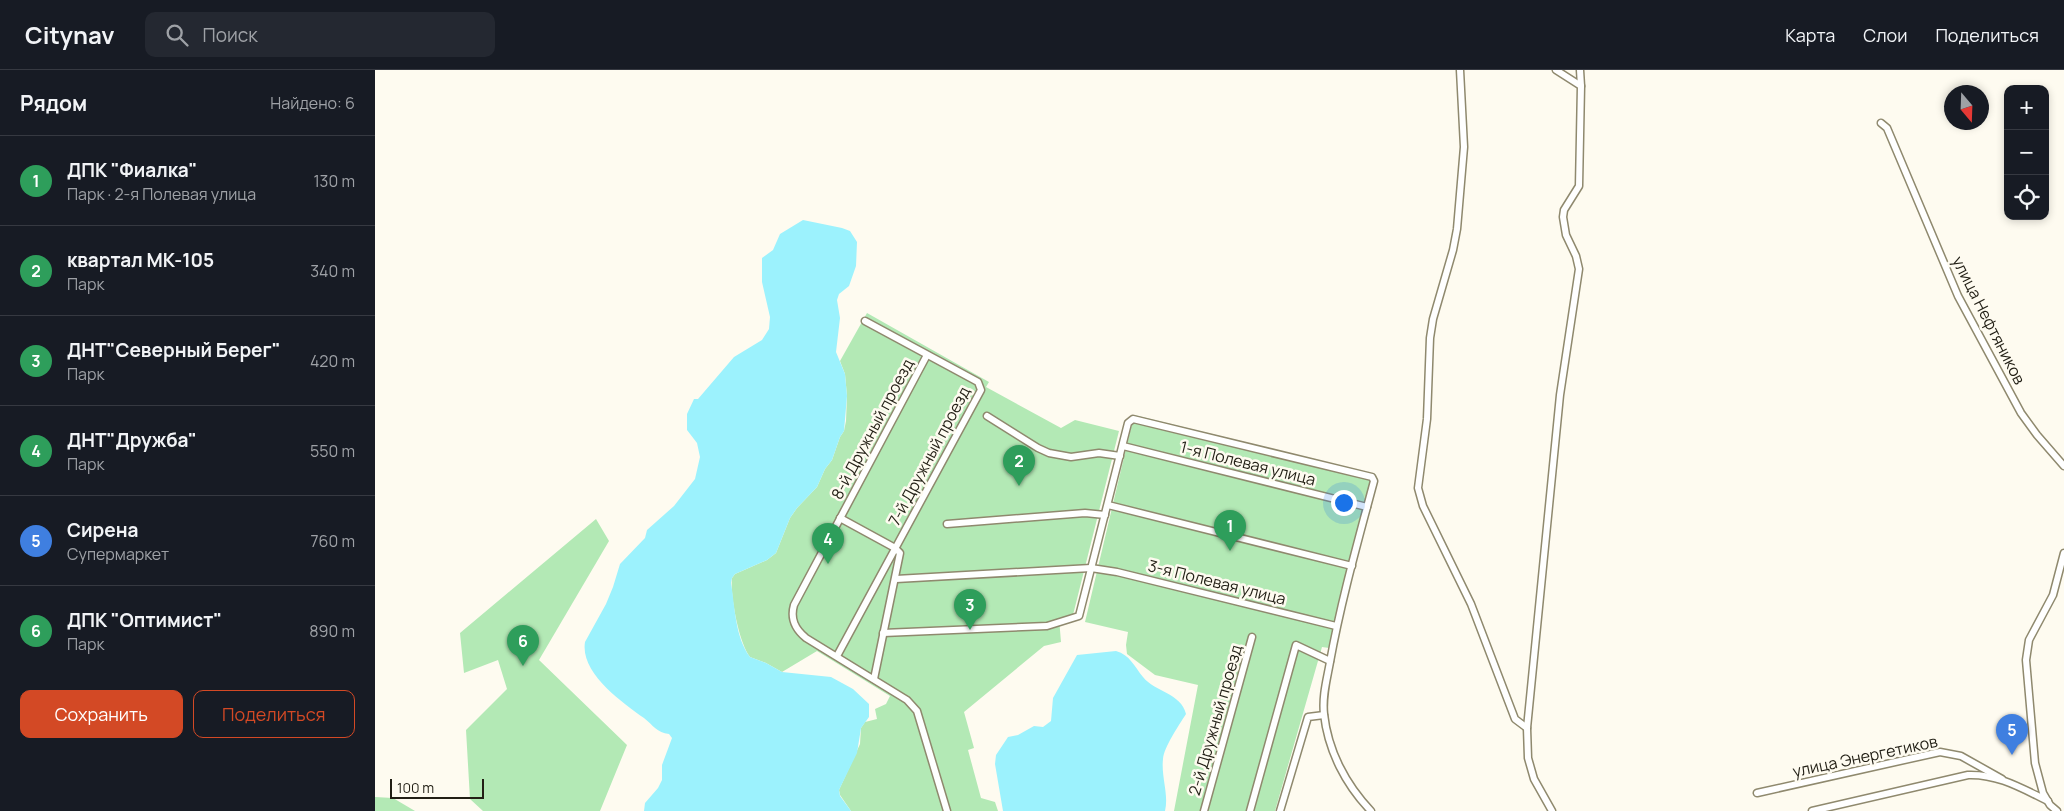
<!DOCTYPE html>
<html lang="ru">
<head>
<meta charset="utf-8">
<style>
	:root { --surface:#171b24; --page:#242831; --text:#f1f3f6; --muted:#9ea1a6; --line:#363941; --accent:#d34925 }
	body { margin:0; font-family:Manrope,sans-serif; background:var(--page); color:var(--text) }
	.controls { position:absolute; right:15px; top:15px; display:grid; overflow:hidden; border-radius:10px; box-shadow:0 2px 8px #0003 }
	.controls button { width:45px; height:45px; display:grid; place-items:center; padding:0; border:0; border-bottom:1px solid var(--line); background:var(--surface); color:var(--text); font:25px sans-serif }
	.compass { position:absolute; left:1569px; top:15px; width:45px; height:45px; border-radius:50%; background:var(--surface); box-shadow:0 2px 8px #0003; rotate:161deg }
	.scale { position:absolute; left:15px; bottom:12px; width:94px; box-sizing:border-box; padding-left:5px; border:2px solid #221f15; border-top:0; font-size:14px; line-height:18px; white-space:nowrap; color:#221f15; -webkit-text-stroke:4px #fefbf0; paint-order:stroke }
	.you { position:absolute; left:968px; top:432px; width:18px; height:18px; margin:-12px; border:4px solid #fff; border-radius:50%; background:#1a73e8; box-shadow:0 0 0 8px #1a73e833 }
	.badge { display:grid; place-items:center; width:32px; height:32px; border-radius:50%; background:var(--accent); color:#fff; font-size:16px; font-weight:700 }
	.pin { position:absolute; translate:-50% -41px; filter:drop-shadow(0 1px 2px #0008) }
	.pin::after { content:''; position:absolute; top:26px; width:18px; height:15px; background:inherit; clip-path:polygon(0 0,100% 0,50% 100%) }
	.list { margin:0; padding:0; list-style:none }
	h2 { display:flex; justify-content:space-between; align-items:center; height:65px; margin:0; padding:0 20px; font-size:21px }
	h2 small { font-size:16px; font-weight:400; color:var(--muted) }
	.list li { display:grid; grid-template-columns:32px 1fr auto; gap:15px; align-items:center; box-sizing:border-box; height:90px; padding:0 20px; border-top:1px solid var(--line) }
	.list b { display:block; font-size:19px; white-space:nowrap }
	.list p { margin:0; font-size:16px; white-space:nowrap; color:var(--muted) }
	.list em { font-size:16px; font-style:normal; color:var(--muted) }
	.actions { display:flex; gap:10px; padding:15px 20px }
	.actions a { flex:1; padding:11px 0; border:1px solid var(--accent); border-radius:10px; text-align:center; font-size:18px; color:var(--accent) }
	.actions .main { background:var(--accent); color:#fff }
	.icon { flex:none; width:28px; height:28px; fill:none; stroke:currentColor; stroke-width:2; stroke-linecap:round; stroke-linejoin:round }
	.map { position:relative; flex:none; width:1689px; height:741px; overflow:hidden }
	header { display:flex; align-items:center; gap:30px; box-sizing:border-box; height:70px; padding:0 25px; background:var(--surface); border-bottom:1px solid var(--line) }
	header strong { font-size:24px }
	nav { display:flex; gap:28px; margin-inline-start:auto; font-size:18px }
	.search { width:350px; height:45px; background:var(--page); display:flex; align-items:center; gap:12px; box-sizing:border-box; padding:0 18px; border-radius:10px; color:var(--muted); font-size:19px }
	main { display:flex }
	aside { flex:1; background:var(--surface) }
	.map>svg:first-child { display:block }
	.green { fill:#b3e9b5 }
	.water { fill:#9cf2fd }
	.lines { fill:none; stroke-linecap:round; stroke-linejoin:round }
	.minor-casing { stroke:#8f896e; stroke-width:9 }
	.minor { stroke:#fff; stroke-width:6 }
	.labels { text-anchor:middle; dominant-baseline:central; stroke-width:5; stroke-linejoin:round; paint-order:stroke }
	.street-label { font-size:16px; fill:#221f15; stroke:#fefbf0 }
</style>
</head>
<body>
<header>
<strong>Citynav</strong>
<div class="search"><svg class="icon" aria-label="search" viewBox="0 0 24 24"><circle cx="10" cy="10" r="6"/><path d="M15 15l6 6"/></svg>Поиск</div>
<nav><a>Карта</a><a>Слои</a><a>Поделиться</a></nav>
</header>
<main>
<aside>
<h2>Рядом<small>Найдено: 6</small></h2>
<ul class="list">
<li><span class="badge" style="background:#2e9e5b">1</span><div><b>ДПК &quot;Фиалка&quot;</b><p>Парк · 2-я Полевая улица</p></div><em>130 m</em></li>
<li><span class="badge" style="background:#2e9e5b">2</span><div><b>квартал МК-105</b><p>Парк</p></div><em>340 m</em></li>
<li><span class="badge" style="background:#2e9e5b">3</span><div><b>ДНТ&quot;Северный Берег&quot;</b><p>Парк</p></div><em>420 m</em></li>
<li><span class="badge" style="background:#2e9e5b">4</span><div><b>ДНТ&quot;Дружба&quot;</b><p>Парк</p></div><em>550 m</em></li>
<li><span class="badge" style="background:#3f7fe0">5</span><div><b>Сирена</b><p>Супермаркет</p></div><em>760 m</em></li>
<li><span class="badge" style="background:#2e9e5b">6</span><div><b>ДПК &quot;Оптимист&quot;</b><p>Парк</p></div><em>890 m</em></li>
</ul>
<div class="actions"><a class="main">Сохранить</a><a>Поделиться</a></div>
</aside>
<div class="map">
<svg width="1689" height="741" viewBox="0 0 1689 741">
	<rect width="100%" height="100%" fill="#fefbf0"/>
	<!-- green -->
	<g class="green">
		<path d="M492,243L614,312L611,317L686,358L700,350L744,361L698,545L684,548L686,572L669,576L589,642L599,678L593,680L606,728L620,732L623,741H476L465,725L464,720L485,674L486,658L490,652L502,649L500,639L511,634L515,626L442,581L407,602L391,593L375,587C364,573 355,526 357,508L360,504L392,490L401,483L415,448L422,438L442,417L450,399L457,390L465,367L469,361L471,351L472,326L470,304L465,291Z"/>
		<polygon points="759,345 1000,404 1003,410 964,554 959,557 954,578 947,577 900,741 799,741 823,615 780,605 752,584 751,575 753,562 710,552"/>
		<polygon points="221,449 234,471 164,590 252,675 225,741 108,741 95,729 91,660 132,619 123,590 89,603 85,563"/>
		<polygon points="0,727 18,728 40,741 0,741"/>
	</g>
	<!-- water -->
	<g class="water">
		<path d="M428,150L467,158L475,161L482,172L481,196L474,216L464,224L462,230L465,248L461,282L470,304L472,326L469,361L465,367L457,390L450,399L442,417L422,438L415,448L401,483L392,490L360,504L357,508L356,513C360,537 360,567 375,587L391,593L407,602L456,607L478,619L494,634V647L486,658L482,683L464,720L465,726L476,741H269L270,733L283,718L287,710V695L297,668L294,664C282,663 278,655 269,648C247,632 205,603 210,572L231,534L238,517L245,494L270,468L272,460L299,436L320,409L325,387L322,373L312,360V344L319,329H323L359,287L387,270L394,259L395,247L387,212V188L398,180L405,164Z"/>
		<path d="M741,581C755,585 759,596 768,607C780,622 806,623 811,644C804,655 789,677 788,689C786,707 794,724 790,741H628L620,694L621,685L633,667L643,665L659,656L668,657L676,651L678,628L702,585Z"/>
	</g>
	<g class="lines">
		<!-- minor casing -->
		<g class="minor-casing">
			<g id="minor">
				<polyline points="1085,0 1089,77 1082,159 1078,180 1058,249 1055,268 1052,349 1043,418 1048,436 1096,534 1140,649 1152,658"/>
				<polyline points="1205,0 1206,16"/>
				<polyline points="1506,53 1512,58 1583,226 1646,343 1662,365 1689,396"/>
				<path d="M552,285L419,535C415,549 420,559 431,568L532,630L542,641L572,741"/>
				<polyline points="612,346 663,378 674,383 696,387 724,383 745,386"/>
				<polyline points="748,376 992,437"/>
				<polyline points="733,435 977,496"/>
				<polyline points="465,448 520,478 525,483 499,609"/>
				<polyline points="572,454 710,443 730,445"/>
				<polyline points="521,509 716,498 742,502 961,556"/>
				<path d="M508,563L672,556L704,546L753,353L758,349L997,407L999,411C983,471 966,531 955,592C952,609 947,626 949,644C953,681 971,715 996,741"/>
				<polyline points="462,586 606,320 603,312 490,251"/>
				<polyline points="1382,723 1565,682 1586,686 1627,709"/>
				<polyline points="829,741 877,567"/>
				<polyline points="875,741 921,575 955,591"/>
				<polyline points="905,741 933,647 949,645"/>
				<polyline points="1177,741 1159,709 1153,688 1152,658 1185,325 1204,199 1201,186 1191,165 1188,147 1189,140 1204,116 1206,16 1181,0"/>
				<path d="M1437,741L1593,705C1623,704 1646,718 1673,731"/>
				<polyline points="1682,741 1675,735 1668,723 1660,693 1651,590 1654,570 1678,525 1689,483"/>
			</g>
		</g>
		<!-- minor -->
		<use href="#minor" class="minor"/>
	</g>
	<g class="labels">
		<!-- street labels -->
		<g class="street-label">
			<text transform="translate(1614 250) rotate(63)">улица Нефтяников</text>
			<text transform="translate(497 359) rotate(-62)">8-й Дружный проезд</text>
			<text transform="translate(554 386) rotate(-62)">7-й Дружный проезд</text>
			<text transform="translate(873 393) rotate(14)">1-я Полевая улица</text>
			<text transform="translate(842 512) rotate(14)">3-я Полевая улица</text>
			<text transform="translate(840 650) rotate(-74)">2-й Дружный проезд</text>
			<text transform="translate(1490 686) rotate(-12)">улица Энергетиков</text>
		</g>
	</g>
</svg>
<div class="controls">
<button>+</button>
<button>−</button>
<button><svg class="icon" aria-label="locate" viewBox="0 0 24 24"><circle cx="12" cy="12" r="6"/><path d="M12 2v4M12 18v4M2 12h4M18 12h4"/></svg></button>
</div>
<svg class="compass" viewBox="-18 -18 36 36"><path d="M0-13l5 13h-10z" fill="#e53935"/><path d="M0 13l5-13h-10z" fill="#9ea1a6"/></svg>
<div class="scale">100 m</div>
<div class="you"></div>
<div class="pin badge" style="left:855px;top:481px;background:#2e9e5b">1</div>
<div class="pin badge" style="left:644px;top:416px;background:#2e9e5b">2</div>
<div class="pin badge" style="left:595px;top:560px;background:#2e9e5b">3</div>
<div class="pin badge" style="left:453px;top:494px;background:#2e9e5b">4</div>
<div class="pin badge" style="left:1637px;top:685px;background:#3f7fe0">5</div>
<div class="pin badge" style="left:148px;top:596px;background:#2e9e5b">6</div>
</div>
</main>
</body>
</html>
